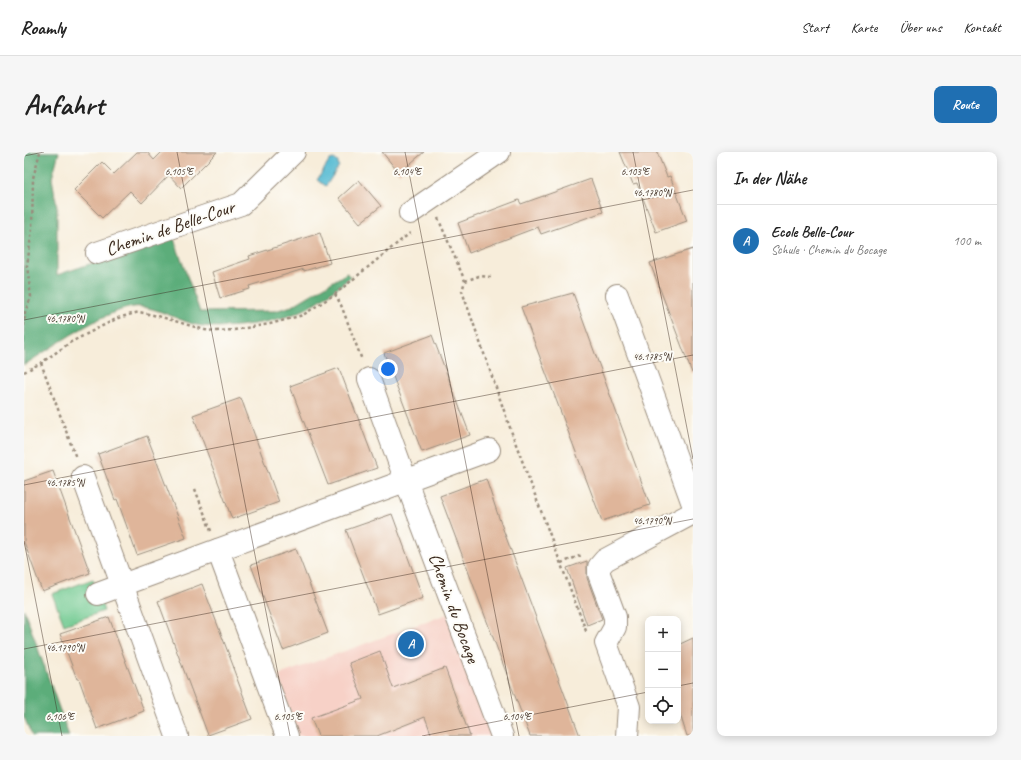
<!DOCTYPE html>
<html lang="de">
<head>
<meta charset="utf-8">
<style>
	:root { --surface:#fff; --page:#f6f6f6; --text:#222; --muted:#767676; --line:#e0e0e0; --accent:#1f6fb2 }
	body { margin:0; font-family:Caveat,sans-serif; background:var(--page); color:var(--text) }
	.controls { position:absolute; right:12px; bottom:12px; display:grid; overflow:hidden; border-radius:8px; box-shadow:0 2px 10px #0003 }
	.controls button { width:36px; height:36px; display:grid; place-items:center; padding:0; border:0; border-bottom:1px solid var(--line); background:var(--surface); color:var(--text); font:20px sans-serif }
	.you { position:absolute; left:364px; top:217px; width:14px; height:14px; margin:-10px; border:3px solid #fff; border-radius:50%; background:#1a73e8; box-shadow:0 0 0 6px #1a73e833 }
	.badge { display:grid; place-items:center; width:26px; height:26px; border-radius:50%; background:var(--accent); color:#fff; font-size:13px; font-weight:700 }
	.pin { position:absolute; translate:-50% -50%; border:2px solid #fff; box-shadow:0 1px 4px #0006 }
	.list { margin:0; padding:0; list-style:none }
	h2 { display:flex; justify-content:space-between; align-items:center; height:52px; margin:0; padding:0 16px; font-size:17px }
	h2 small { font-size:13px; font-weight:400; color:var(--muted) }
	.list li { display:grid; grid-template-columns:26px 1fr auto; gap:12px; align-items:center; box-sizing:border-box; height:72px; padding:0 16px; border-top:1px solid var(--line) }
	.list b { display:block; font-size:15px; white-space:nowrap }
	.list p { margin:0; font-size:13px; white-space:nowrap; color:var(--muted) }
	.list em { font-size:13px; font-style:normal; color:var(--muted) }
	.icon { flex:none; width:22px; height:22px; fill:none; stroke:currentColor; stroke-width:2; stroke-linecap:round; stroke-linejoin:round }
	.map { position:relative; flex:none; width:669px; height:584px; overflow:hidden; border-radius:8px }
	header { display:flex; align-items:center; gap:24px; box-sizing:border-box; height:56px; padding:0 20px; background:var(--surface); border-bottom:1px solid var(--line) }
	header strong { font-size:19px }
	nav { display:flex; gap:22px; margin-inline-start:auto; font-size:14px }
	.intro { display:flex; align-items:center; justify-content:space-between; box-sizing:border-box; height:96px; padding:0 24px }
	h1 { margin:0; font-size:28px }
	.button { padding:10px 18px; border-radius:8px; background:var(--accent); color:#fff; font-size:14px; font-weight:700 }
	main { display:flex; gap:24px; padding:0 24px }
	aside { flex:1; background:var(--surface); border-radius:8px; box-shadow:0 2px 10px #0003 }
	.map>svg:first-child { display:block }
	.built { fill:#f7d1c7 }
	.green { fill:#6fc990; stroke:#557a57 }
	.forest { fill:#5bad7a; stroke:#4b6c4c }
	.water { fill:#54bad2; stroke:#487278 }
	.building { fill:#dfb59a }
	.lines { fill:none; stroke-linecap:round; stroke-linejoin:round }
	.street-casing { stroke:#998c7c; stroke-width:24 }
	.path { stroke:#998c7c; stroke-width:2.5; stroke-dasharray:3 3; stroke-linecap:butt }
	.street { stroke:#fff; stroke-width:22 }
	.ticks { fill:none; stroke:#3b2a1e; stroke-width:1; stroke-opacity:0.45 }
	.labels { text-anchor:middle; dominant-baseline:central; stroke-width:4; stroke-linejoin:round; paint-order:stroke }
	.street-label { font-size:19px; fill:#3b2a1e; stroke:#fdfcf7 }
	.ticks-label { font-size:10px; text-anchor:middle; fill:#3b2a1e; stroke:#fdfcf7; stroke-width:4; stroke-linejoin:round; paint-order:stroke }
</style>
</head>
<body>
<header>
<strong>Roamly</strong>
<nav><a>Start</a><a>Karte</a><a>Über uns</a><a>Kontakt</a></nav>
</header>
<div class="intro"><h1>Anfahrt</h1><a class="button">Route</a></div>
<main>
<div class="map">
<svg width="669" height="584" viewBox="0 0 669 584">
	<rect width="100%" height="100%" fill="#fdfcf7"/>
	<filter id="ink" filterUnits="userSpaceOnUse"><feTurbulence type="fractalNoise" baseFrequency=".025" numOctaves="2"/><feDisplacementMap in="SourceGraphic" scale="8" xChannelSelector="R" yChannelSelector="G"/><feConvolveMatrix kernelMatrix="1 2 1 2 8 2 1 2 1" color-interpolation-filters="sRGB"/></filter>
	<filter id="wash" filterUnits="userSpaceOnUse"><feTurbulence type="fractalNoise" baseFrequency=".012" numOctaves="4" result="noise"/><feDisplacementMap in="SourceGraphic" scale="16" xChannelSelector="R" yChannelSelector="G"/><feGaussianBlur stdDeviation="0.9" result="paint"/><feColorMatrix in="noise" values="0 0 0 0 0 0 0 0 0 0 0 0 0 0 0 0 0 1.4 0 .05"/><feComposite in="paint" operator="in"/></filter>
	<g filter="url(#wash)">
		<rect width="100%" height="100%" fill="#f7edda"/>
		<!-- built -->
		<polygon class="built" points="423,462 469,584 274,584 255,523"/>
		<!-- green -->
		<polygon class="green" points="69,427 80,459 40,473 28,442"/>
		<!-- forest -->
		<g class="forest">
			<path d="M0,0H35L28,26L33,55V123L149,84L176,160L251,159L268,154L323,121L327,125C313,135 300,147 285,155C260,170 202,179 173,173C155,169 127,152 109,155C77,160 29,195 0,213Z"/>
			<polygon points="0,457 1,460 45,584 8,584 0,565"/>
		</g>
		<!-- water -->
		<polygon class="water" points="310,7 314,10 314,14 315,14 302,34 293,28 306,8"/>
		<g id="blocks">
			<!-- building -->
			<g class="building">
				<polygon points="113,0 123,0 130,8 138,0 193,0 157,36 145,23 118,51 106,39 78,66 50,38 78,10 90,22"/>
				<polygon points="358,0 400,0 375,21"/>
				<polygon points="596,0 633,0 643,25 646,24 663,69 632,80 613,31 609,32"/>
				<polygon points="567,27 579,60 517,82 514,75 445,101 434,71 495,48 497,52"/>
				<polygon points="335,28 357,54 336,71 315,46"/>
				<polygon points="296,81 306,111 280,119 280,117 225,134 226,137 196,146 188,120 226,107 225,104"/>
				<polygon points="669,97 669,221 668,221 626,111"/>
				<polygon points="549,141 626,353 578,369 497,155"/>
				<polygon points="408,183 446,283 398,300 360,201"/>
				<polygon points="315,216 353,316 304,333 266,234"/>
				<polygon points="217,246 255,350 208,367 169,263"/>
				<polygon points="123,284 162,386 113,403 93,347 91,348 74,302"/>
				<polygon points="29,319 66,421 18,439 0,390 0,329"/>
				<polygon points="462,327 476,369 556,584 506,584 416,344"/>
				<polygon points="368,362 399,446 354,462 322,378"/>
				<polygon points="272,397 304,481 259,498 227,413"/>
				<polygon points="563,409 563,426 578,467 563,473 543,416"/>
				<polygon points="178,432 210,516 209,516 228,567 184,583 134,449"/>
				<polygon points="85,465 120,559 73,577 55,527 53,527 36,482"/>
				<polygon points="669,486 669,584 663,584 654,556 654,493"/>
				<polygon points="356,499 369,536 421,516 446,584 408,584 401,565 353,584 294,584 287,566 339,547 325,511"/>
			</g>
		</g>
	</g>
	<g filter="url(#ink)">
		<use href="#blocks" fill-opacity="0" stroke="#998c7c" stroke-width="1"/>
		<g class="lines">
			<!-- street casing -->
			<g class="street-casing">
				<g id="street">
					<polyline points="386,61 475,0"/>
					<polyline points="73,101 217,52 270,0"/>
					<polyline points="593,143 669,352"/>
					<polyline points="345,227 382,329 478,584"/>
					<polyline points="59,325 153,584"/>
					<polyline points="194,398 263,584"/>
					<polyline points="74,442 465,298"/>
					<polyline points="603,584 605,555 582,491 591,475 591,465 575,422 575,415 581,408 669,361"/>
				</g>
			</g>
			<!-- path -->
			<g class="path">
				<polyline points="414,66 441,129 438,139 490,287 562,479 564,480"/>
				<polyline points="441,129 455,124 467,125"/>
				<polyline points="311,142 317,153 338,208"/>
				<polyline points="0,174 1,160 7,145 3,114 8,77 9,26 16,0"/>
				<polyline points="17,211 52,306"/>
				<polyline points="0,220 17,211 47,190 94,166 115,160 134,164 181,178 192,179 210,178 246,172 279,163 311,142 386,81"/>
				<polyline points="171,337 187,379"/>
				<polyline points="537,411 558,403"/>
			</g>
			<!-- street -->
			<use href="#street" class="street"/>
		</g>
	</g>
	<!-- ticks -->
	<path class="ticks" d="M153,0L266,584M381,0L495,584M609,0L669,307M0,4L20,0M0,168L669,38M0,333L669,203M0,389L38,584M0,497L669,367M654,534L669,531M398,584L624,540"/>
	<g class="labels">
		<!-- street labels -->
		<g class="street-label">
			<text transform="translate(146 76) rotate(-19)">Chemin de Belle-Cour</text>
			<text transform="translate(430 456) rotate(70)">Chemin du Bocage</text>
		</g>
	</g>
	<g class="ticks-label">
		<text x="155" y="23">6.105°E</text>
		<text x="383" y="23">6.104°E</text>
		<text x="611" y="23">6.103°E</text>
		<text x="628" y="44">46.1780°N</text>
		<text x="41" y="170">46.1780°N</text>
		<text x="628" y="208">46.1785°N</text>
		<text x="41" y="334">46.1785°N</text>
		<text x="628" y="372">46.1790°N</text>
		<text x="41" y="499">46.1790°N</text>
		<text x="36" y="568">6.106°E</text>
		<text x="264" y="568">6.105°E</text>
		<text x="493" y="568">6.104°E</text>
	</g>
</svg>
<div class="controls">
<button>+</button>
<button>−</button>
<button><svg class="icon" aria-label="locate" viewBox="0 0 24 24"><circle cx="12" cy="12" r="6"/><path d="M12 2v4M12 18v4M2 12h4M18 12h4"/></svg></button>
</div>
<div class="you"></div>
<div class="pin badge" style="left:387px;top:492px">A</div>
</div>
<aside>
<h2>In der Nähe<small></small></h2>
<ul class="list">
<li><span class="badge">A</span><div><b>Ecole Belle-Cour</b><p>Schule · Chemin du Bocage</p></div><em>100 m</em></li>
</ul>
</aside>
</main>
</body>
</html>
